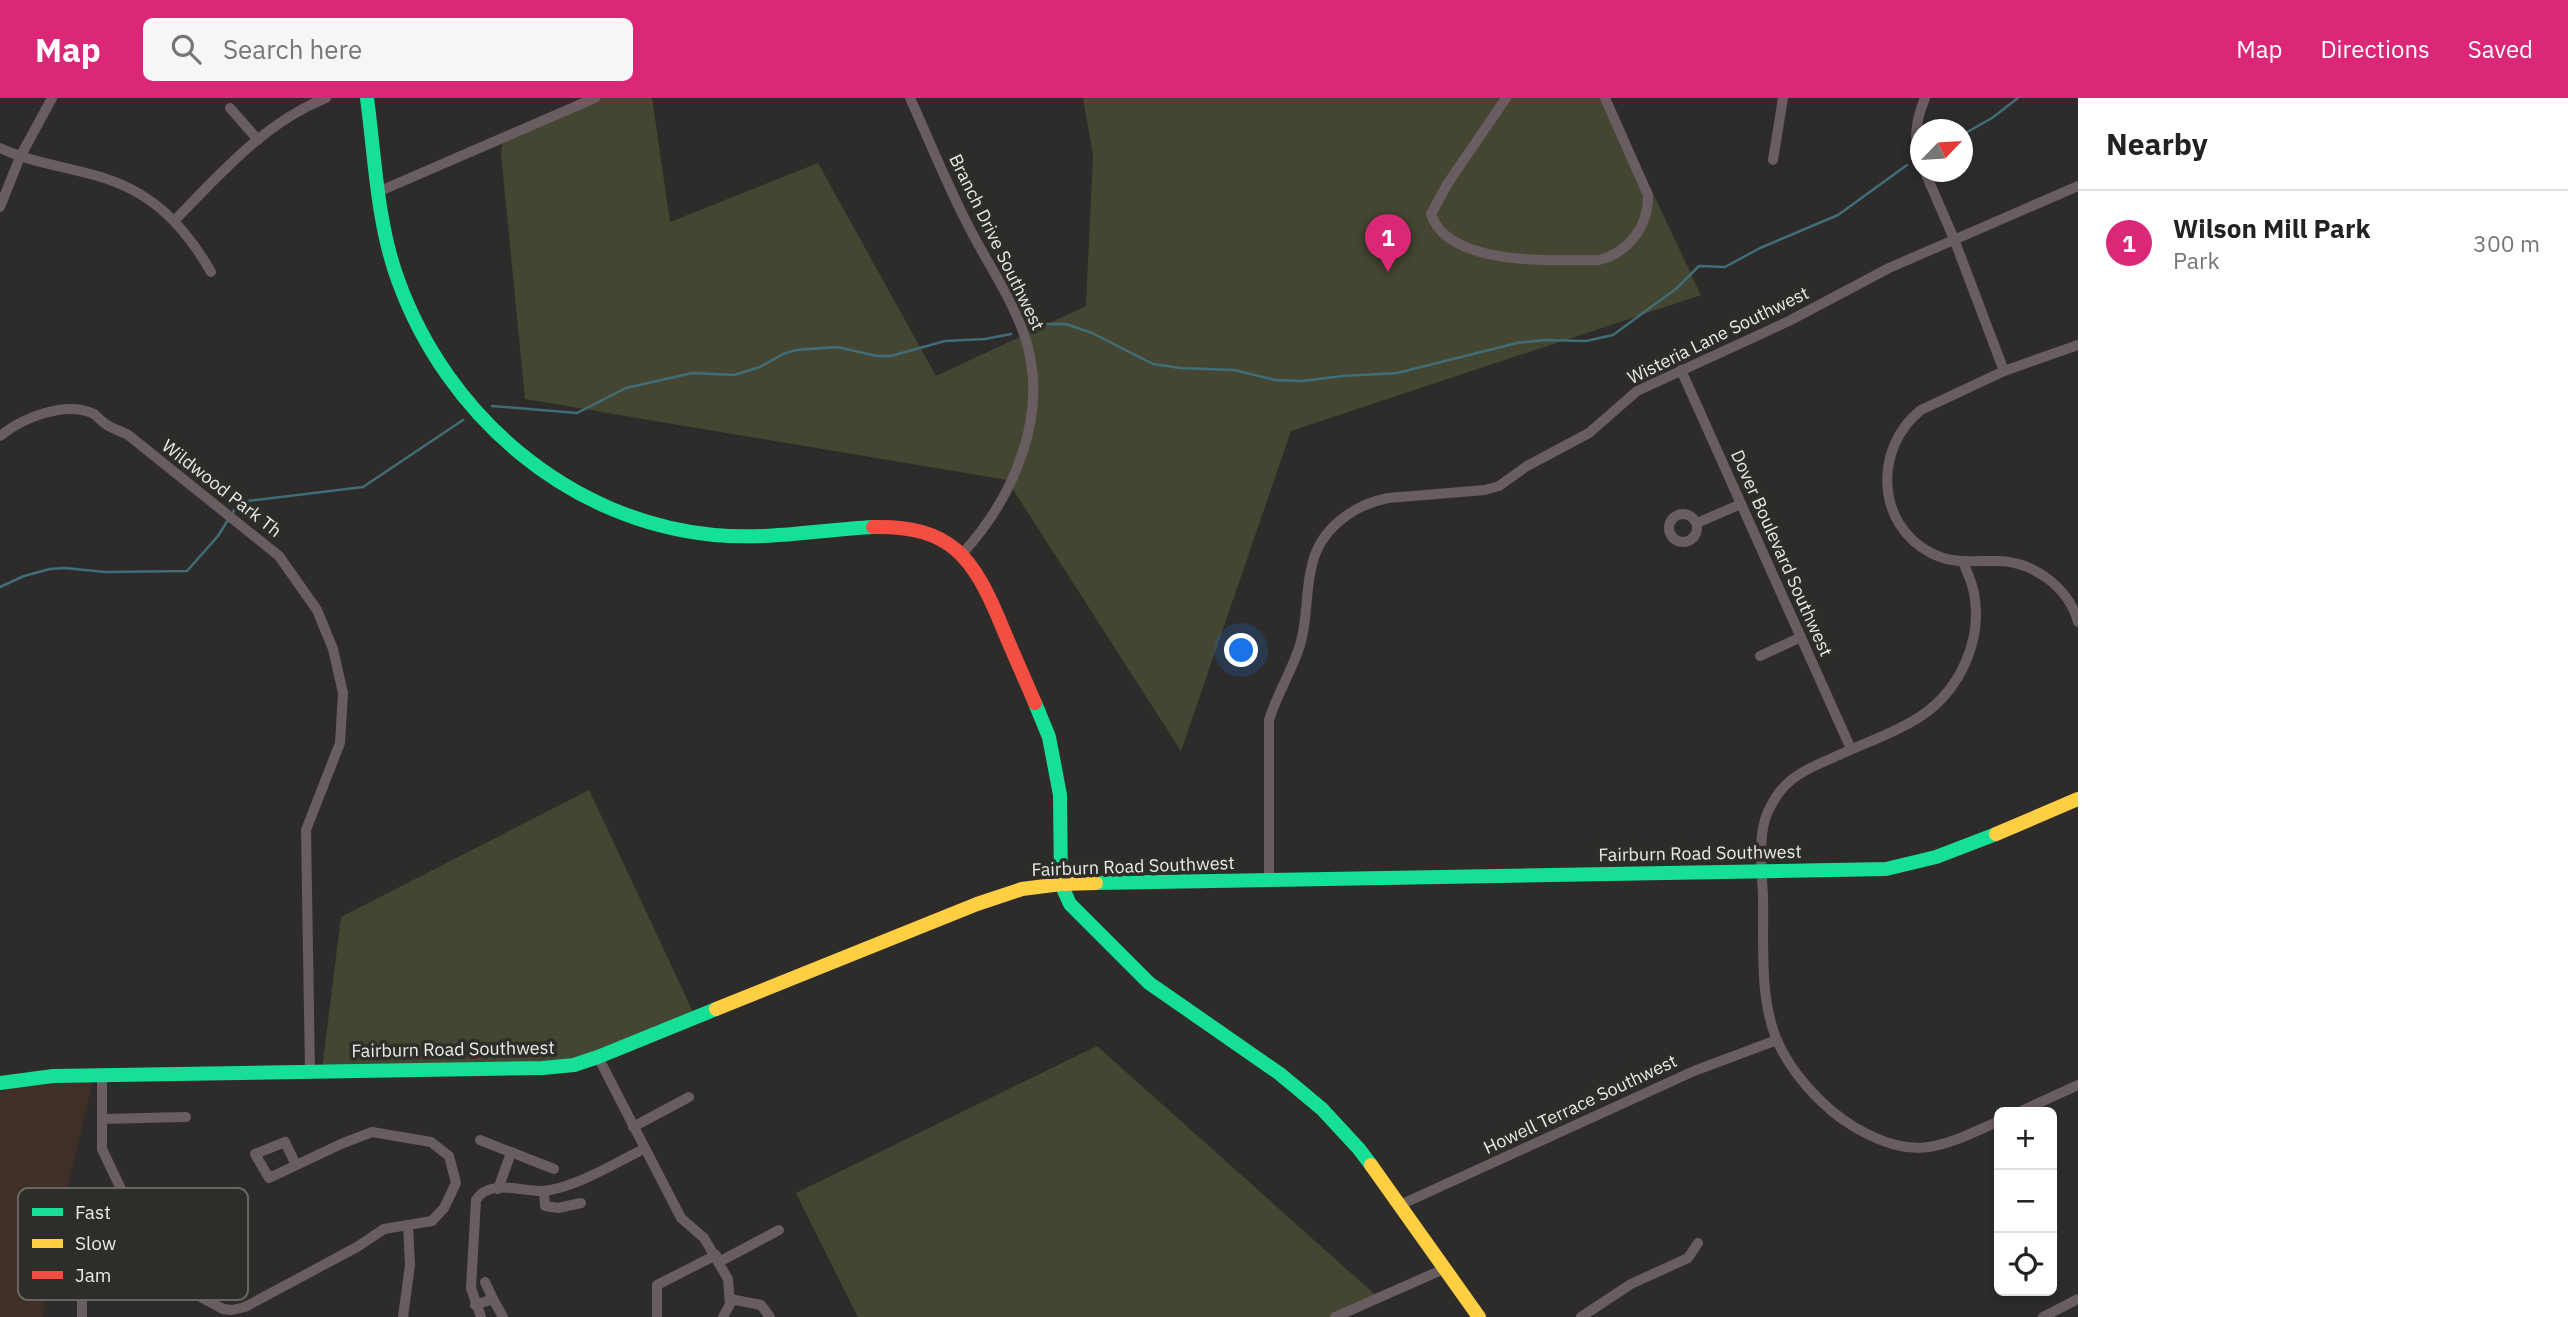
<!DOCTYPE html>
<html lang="en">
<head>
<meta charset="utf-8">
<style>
	:root { --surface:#fff; --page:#f6f6f6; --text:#222; --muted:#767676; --line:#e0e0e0; --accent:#db2777 }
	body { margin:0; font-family:"IBM Plex Sans",sans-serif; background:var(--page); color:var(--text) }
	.controls { position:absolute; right:21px; bottom:21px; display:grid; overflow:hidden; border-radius:10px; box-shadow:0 4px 10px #0003 }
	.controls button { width:63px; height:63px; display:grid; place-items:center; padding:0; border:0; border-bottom:2px solid var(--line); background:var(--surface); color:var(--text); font:35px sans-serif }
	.compass { position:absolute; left:1910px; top:21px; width:63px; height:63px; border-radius:50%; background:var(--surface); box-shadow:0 4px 10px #0003; rotate:65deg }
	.you { position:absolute; left:1242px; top:553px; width:24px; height:24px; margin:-18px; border:5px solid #fff; border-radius:50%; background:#1a73e8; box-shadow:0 0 0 10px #1a73e833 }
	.badge { display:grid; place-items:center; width:46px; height:46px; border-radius:50%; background:var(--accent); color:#fff; font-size:23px; font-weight:700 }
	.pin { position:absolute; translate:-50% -58px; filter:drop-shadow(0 2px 4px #0008) }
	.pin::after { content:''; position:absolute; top:37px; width:24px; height:21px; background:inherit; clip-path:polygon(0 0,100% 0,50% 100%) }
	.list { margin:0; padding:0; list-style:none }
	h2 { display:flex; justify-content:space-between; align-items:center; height:91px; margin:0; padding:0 28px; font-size:30px }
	h2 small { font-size:23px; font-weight:400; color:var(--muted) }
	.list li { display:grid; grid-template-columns:46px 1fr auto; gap:21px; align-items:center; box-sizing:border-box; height:105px; padding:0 28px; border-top:2px solid var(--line) }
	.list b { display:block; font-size:26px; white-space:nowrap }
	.list p { margin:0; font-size:23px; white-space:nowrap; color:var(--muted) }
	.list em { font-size:23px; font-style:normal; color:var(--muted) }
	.icon { flex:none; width:38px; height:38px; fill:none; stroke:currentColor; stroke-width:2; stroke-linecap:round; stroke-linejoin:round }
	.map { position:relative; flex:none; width:2078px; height:1219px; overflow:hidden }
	header { display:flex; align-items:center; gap:42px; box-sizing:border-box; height:98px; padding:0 35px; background:var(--accent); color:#fff }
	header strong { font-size:33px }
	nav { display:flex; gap:38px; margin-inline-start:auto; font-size:24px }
	.search { width:490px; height:63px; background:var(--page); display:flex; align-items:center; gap:18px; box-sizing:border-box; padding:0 24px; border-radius:10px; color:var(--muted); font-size:26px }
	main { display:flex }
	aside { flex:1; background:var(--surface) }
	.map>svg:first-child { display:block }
	.commercial { fill:#3f2f27 }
	.green { fill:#444631 }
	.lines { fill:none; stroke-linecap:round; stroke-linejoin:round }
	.stream { stroke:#406d78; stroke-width:2.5 }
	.street { stroke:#685d60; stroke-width:10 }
	.fast { stroke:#16e098; stroke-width:14 }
	.slow { stroke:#ffcf43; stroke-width:14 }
	.jam { stroke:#f24e42; stroke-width:14 }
	.labels { text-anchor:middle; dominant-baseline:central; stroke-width:7; stroke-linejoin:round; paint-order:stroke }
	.street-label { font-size:18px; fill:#ebeae8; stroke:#2e2d29 }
	.key { fill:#2e2d29; stroke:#676662; stroke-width:2 }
	.key-label { font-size:19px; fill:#ebeae8 }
</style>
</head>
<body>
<header>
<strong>Map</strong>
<div class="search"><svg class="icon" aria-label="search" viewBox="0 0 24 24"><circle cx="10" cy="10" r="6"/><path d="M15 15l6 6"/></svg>Search here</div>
<nav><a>Map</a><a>Directions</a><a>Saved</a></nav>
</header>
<main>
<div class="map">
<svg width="2078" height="1219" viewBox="0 0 2078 1219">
	<rect width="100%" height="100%" fill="#2d2c2a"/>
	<!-- commercial -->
	<polygon class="commercial" points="93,982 57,1135 43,1219 0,1219 0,994 20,989"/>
	<!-- green -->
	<g class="green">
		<polygon points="583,0 652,0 670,124 818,65 936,278 1086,208 1093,57 1083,0 1608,0 1701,197 1291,333 1181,653 1007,382 525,301 501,56 503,38"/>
		<polygon points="589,692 694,916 566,970 322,971 341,819"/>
		<polygon points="1097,948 1381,1202 1344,1219 858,1219 796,1095"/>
	</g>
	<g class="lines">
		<!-- stream -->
		<g class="stream">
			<polyline points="1962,37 1992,20 2018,0"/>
			<polyline points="1038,226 1066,226 1092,235 1153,266 1180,270 1234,272 1275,282 1302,283 1343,278 1397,275 1517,245 1545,242 1586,243 1613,237 1677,190 1699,168 1725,169 1760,150 1838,117 1907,67"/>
			<polyline points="492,308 577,315 626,290 692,275 734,277 760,269 783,256 796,252 837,249 877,258 891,258 945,243 985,241 1011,236"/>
			<polyline points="232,416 239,404 363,389 463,322"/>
			<polyline points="0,489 24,478 50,471 65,470 105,474 187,473 218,438 228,422"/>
		</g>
		<!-- street -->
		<g class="street">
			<path d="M910,0C930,44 948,89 970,131C988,166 1011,199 1024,236C1051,314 1015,398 962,456"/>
			<path d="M1506,0L1448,85L1431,116C1448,169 1554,162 1599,162C1628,155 1649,128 1648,97L1605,0"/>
			<polyline points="230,10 258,42"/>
			<path d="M0,50C30,64 62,68 94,77C150,92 183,125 211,174"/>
			<polyline points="1773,62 1783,0"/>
			<path d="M1920,63C1913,40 1916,22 1925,0"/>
			<polyline points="1925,74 1954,141 2004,273"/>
			<polyline points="380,93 595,0"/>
			<polyline points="0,109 20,59 52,0"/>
			<path d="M175,122C220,76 265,24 326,0"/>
			<path d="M2078,247L2004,273L1921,312C1874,349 1875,426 1931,455C1954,467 1974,462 1999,463C2034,464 2069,490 2078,524"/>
			<polyline points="1681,272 1851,651"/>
			<path d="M0,338C22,320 66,302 94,316C98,319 102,324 107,327C113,331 120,333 127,336L279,458L317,512L333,551L343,595L340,645L306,732L310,974"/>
			<circle cx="1683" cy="430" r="14"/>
			<polyline points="1697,425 1741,406"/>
			<path d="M1963,464C1967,474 1972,484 1974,495C1983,542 1960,592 1921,618C1896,635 1866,644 1839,657C1817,667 1793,675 1778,696C1771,706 1765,718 1763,730C1759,751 1762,776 1763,798C1764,844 1759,897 1776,940C1790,974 1823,1011 1856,1030C1916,1064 1941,1049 1999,1023"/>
			<polyline points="1760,558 1801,539"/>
			<path d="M1269,783V622C1277,596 1292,573 1300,547C1308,521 1305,494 1312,467C1320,431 1353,407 1388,400L1485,392L1499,388L1527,368L1589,335L1637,293L1789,223L1889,170L2078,88"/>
			<polyline points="598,959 681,1120 704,1140 728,1181 730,1206 723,1219"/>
			<polyline points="102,977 102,1051 121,1091 199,1198 223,1211 232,1212 245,1209 357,1149 384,1131 432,1123 444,1110 456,1085 449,1058 431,1044 372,1034 341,1046 269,1080 255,1056 285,1044 296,1067"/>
			<polyline points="2019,1014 2078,987"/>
			<polyline points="102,1021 186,1019"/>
			<polyline points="633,1029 689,999"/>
			<polyline points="480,1042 554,1071"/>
			<polyline points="498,1091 511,1055"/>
			<polyline points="544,1093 545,1108 558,1110 581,1105"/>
			<polyline points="1400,1107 1694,973 1777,942"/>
			<polyline points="719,1164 779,1132"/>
			<polyline points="485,1184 493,1201"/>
			<polyline points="730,1201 761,1207 770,1219"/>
			<polyline points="475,1207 493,1201 503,1219"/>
			<polyline points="82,1219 82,1195 99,1164 112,1147 149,1127"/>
			<polyline points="403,1219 410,1167 408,1128"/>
			<path d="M481,1219L471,1190L476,1102C490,1080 521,1094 543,1093C575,1090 615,1065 644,1051"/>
			<polyline points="657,1219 657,1187 716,1157"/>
			<polyline points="1335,1219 1444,1171"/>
			<polyline points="1581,1219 1631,1186 1688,1160 1698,1145"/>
			<polyline points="2043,1219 2078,1201"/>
		</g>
		<!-- fast -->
		<g class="fast">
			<path d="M367,0C375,60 377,125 398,182C447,318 569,423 714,437C767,442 820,432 873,429"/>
			<polyline points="1035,605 1049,639 1060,697 1061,786 1070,806 1149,885 1280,976 1322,1011 1359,1051 1371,1067"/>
			<polyline points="1096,785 1886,771 1936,759 1996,736"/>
			<polyline points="0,985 53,978 543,970 574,967 598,959 716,911"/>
		</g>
		<!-- slow -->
		<g class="slow">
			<polyline points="1996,736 2078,701"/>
			<polyline points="716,911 977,806 1022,791 1061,786 1096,785"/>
			<polyline points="1371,1067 1479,1219"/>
		</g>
		<!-- jam -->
		<path class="jam" d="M873,429C951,427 973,459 1001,526C1012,553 1024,579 1035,605"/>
	</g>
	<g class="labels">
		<!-- street labels -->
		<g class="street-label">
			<text transform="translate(997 144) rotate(64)">Branch Drive Southwest</text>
			<text transform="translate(1718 237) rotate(-26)">Wisteria Lane Southwest</text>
			<text transform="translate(222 390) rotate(38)">Wildwood Park Th</text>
			<text transform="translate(1782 455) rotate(66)">Dover Boulevard Southwest</text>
			<text transform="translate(1700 755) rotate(-1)">Fairburn Road Southwest</text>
			<text transform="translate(1133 768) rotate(-2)">Fairburn Road Southwest</text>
			<text transform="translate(453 951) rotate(-1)">Fairburn Road Southwest</text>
			<text transform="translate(1580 1006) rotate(-25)">Howell Terrace Southwest</text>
		</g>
	</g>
	<!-- legend -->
	<rect x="18" y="1090" width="230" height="112" rx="10" class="key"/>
	<rect x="32" y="1110" width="31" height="8" fill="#16e098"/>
	<rect x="32" y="1141" width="31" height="9" fill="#ffcf43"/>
	<rect x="32" y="1173" width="31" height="8" fill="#f24e42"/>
	<g class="key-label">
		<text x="75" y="1121">Fast</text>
		<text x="75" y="1152">Slow</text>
		<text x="75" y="1184">Jam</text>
	</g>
</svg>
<div class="controls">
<button>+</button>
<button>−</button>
<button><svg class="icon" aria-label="locate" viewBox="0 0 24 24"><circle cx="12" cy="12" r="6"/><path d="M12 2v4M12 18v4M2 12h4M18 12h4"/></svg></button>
</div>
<svg class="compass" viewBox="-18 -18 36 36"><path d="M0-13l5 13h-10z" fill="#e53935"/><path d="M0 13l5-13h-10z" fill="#767676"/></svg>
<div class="you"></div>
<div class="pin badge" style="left:1388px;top:174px">1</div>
</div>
<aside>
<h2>Nearby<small></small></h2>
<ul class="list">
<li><span class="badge">1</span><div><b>Wilson Mill Park</b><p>Park</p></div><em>300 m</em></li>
</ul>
</aside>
</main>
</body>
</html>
